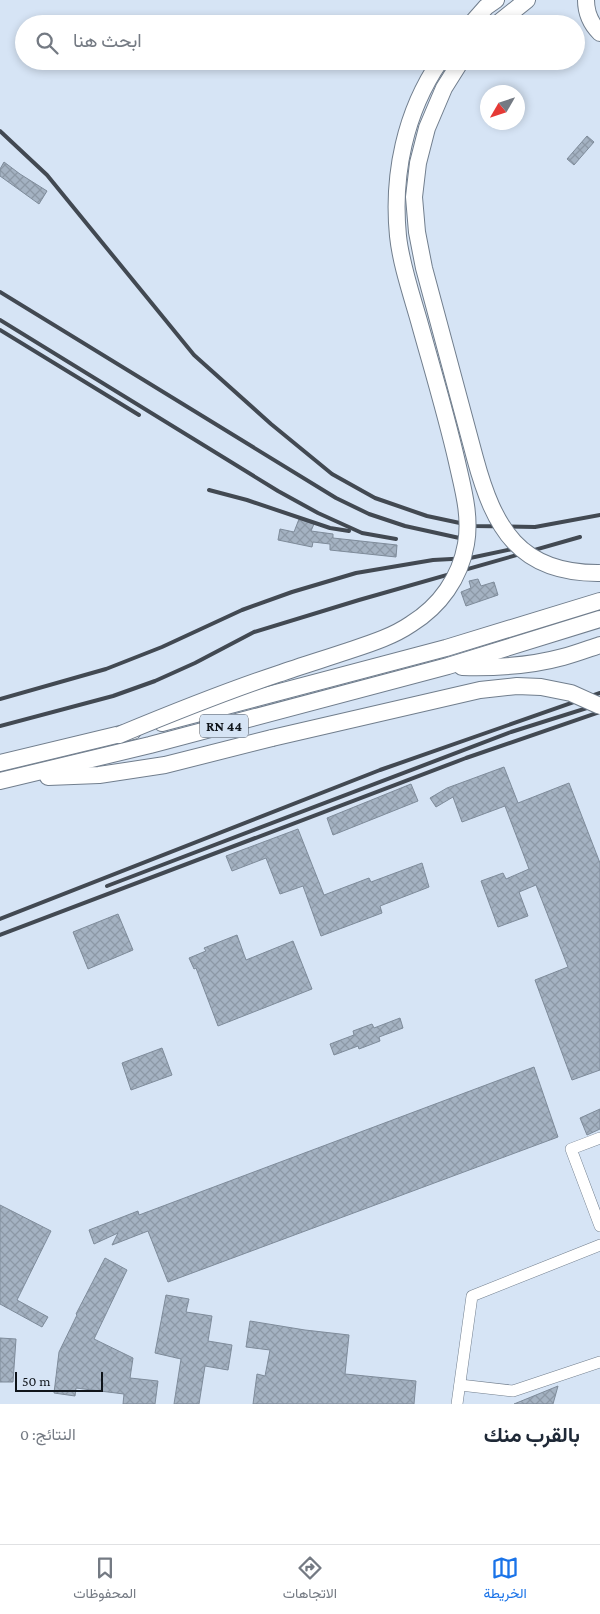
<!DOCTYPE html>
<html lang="ar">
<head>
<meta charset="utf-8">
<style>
	:root { --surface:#fff; --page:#f2f2f3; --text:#1f2937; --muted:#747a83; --line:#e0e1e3; --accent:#1a73e8 }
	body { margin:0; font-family:"Crimson Pro",Vazirmatn,serif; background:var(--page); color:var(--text); direction:rtl }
	.compass { position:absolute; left:480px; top:85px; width:45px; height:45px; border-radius:50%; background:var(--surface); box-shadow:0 2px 8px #0003; rotate:231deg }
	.scale { position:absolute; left:15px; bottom:12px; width:88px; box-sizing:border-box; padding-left:5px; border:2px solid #0f141a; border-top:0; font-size:14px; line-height:18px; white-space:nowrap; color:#0f141a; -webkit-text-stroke:4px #d6e4f5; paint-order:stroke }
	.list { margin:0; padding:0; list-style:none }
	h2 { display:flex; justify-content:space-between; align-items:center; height:65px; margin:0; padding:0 20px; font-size:21px }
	h2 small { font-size:16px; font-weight:400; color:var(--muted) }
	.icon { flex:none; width:28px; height:28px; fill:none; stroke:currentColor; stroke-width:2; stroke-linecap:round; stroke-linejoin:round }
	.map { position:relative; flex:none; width:600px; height:1404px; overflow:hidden; direction:ltr }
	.search { position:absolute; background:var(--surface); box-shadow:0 2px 8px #0003; left:15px; right:15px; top:15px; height:55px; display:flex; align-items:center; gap:12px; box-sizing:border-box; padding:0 18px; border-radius:28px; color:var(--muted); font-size:19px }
	.sheet { height:140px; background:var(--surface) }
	nav { display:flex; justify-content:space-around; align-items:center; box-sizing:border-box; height:70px; border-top:1px solid var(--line); background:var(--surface); font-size:14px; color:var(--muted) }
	nav a { display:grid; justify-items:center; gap:2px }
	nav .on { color:var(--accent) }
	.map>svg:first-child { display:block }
	.building { fill:url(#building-cross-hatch); stroke:#7e8b9a }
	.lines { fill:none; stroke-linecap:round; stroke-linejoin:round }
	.minor-casing { stroke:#717e8d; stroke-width:12 }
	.highway-casing { stroke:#717e8d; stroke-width:18 }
	.minor { stroke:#fff; stroke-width:11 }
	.highway { stroke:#fff; stroke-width:16 }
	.rail { stroke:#424952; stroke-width:4 }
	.highway-bridge-casing { stroke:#717e8d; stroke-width:18; stroke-linecap:butt }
	.highway-bridge { stroke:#fff; stroke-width:16 }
	.labels { text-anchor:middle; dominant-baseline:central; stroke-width:5; stroke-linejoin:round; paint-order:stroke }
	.shield { fill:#d6e4f5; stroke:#4b525c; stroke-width:1 }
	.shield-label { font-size:14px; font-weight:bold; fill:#0f141a }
</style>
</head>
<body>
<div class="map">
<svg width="600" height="1404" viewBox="0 0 600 1404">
	<defs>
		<pattern id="building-cross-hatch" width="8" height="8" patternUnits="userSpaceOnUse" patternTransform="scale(1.25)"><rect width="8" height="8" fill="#a4b2c2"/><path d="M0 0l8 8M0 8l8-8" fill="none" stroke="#8c98a6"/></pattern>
	</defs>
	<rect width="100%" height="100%" fill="#d6e4f5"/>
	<!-- building -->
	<g class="building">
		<polygon points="587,136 594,142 574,165 567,159"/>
		<polygon points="4,162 20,174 47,191 39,204 0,176 0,169"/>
		<polygon points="299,519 314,524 311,531 333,534 333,538 397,545 396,557 330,550 330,544 313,542 312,547 278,540 280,529 294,532"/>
		<polygon points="478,579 481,586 494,582 498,595 466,606 461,592 471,588 469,581"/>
		<polygon points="504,767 518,803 569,783 600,863 600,1070 572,1080 535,980 568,967 536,885 519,892 528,916 498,927 481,881 503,873 506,879 529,869 505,806 462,822 453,797 436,807 430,798 447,788"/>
		<polygon points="411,784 418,801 333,835 327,818"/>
		<polygon points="298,829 324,895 369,878 371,882 422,863 429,887 380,906 382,913 321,936 303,886 280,894 266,858 232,871 226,856"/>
		<polygon points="118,914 133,950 88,969 73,932"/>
		<polygon points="237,935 246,960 293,941 312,989 218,1026 196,968 194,969 189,958 206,951 204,948"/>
		<polygon points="400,1018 403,1028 379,1037 380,1041 359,1049 358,1046 334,1055 330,1044 354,1035 353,1031 372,1024 374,1028"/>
		<polygon points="162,1048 172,1075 131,1090 122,1063"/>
		<polygon points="534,1067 558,1137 168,1282 148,1231 112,1245 118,1233 94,1244 89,1230 138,1211 139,1215"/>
		<polygon points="600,1109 600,1129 587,1135 580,1118"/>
		<polygon points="0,1205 51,1231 17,1300 48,1317 42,1327 0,1304"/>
		<polygon points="105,1258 127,1270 94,1339 133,1358 130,1378 158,1381 155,1404 123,1404 124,1394 76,1388 75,1396 54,1393 59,1352 77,1315 76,1314"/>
		<polygon points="166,1295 189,1299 186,1312 212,1316 208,1341 232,1345 228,1370 205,1366 199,1404 174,1404 181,1359 155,1353"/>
		<polygon points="250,1321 305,1330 349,1335 345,1374 416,1381 414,1404 253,1404 257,1374 265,1376 270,1350 246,1347"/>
		<polygon points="0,1338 16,1339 13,1382 0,1382"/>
		<polygon points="558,1386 553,1404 514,1404"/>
	</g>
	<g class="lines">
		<!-- minor casing -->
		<g class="minor-casing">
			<g id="minor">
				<polyline points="600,1138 571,1149 600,1226"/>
				<polyline points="460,1385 513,1391 600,1362"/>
				<polyline points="457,1404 472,1296 600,1245"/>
			</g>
		</g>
		<!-- highway casing -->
		<g class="highway-casing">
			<g id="highway">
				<path d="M586,0C586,13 591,24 600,33"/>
				<polyline points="471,24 486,7 496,0"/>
				<polyline points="497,24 527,0"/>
				<path d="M462,667C496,668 530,666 563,657C575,654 588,649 600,645"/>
				<polyline points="162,723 446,648 600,601"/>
				<polyline points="0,763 133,731"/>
				<polyline points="48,777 99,775 165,765 272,738"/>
				<polyline points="0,781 150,745 448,666 600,619"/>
			</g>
		</g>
		<!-- minor -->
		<use href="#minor" class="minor"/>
		<!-- highway -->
		<use href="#highway" class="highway"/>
		<!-- rail -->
		<g class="rail">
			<polyline points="0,131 47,175 194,355 271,424 332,474 375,498 427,516 474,526 535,527 600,515"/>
			<polyline points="0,292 336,498 369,514 405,526 464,539"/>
			<polyline points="0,320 278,491 318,513 362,533 396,539"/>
			<polyline points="0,330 139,415"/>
			<polyline points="209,490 247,500 330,528 349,531"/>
			<polyline points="0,699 106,669 162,647 242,610 292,592 356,573 433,560 470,558 517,548"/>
			<polyline points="0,726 113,696 155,681 195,663 254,632 359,600 580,537"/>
			<polyline points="107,886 511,732 600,704"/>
			<polyline points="0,919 380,770 600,693"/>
			<polyline points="0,935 466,758 600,712"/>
		</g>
		<!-- highway-bridge casing -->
		<g class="highway-bridge-casing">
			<g id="highway-bridge">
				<path d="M461,61L444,88L427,128L418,163L414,197L417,232L424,268L475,458C494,528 519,574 600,573"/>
				<path d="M119,735C172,713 224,692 278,674C301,666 324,659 348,651C369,644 392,637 411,624C440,606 460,578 466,544C471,516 463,489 457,462C446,414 432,368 419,321C411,293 401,264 398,236C392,175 405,112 440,61"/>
				<polyline points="272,738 480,690 517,686 541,687 571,693 600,706"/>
			</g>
		</g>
		<!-- highway-bridge -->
		<use href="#highway-bridge" class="highway-bridge"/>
	</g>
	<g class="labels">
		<!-- shield labels -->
		<rect class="shield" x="200" y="714.5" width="48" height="23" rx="4"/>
		<g class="shield-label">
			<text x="224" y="726">RN 44</text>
		</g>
	</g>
</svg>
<svg class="compass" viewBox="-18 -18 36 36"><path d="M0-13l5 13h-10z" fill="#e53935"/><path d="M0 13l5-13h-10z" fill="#747a83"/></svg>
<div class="scale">50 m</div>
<div class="search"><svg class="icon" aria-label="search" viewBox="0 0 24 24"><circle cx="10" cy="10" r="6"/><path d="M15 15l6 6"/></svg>ابحث هنا</div>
</div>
<section class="sheet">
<h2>بالقرب منك<small>النتائج: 0</small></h2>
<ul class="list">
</ul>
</section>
<nav>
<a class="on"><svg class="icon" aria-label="map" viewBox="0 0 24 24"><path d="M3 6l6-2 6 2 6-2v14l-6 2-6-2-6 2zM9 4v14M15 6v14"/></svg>الخريطة</a>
<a><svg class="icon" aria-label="directions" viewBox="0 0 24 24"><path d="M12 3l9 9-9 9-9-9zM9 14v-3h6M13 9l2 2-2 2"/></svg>الاتجاهات</a>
<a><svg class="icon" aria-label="saved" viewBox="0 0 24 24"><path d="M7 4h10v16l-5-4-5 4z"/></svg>المحفوظات</a>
</nav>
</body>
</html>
